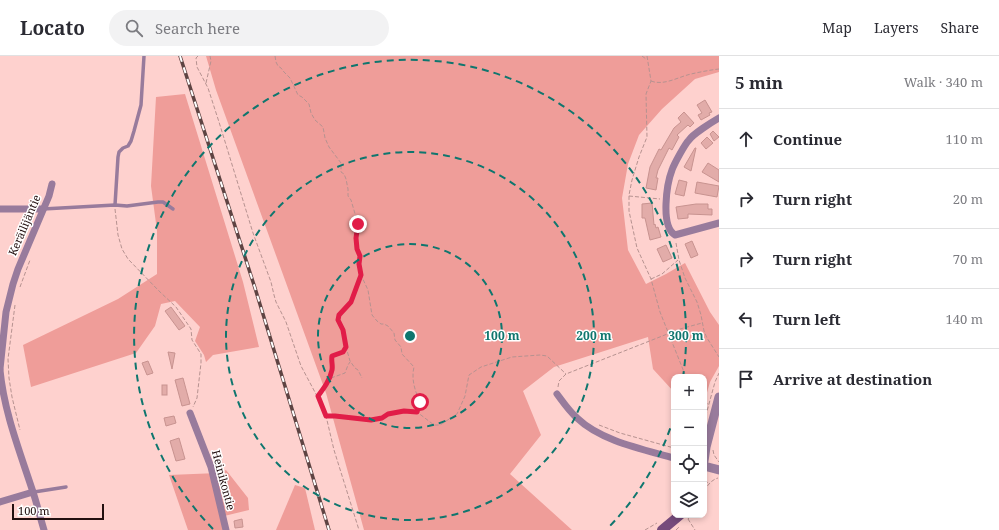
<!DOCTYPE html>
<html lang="en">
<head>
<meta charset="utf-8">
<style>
	:root { --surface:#fff; --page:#f2f2f3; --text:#2b2b33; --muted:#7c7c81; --line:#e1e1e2 }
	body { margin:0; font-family:"Noto Serif",serif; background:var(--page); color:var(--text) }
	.controls { position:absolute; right:12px; bottom:12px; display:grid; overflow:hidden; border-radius:8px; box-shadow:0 2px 6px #0003 }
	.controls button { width:36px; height:36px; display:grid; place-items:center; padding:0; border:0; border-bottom:1px solid var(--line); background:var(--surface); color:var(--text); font:20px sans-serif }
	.scale { position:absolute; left:12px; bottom:10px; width:92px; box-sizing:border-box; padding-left:4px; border:2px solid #231010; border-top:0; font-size:11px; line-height:14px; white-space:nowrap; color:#231010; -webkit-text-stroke:3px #fff; paint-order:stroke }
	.stop { position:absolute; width:12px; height:12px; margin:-9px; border:3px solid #e11d48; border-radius:50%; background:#fff }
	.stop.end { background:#e11d48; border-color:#fff; box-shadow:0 1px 4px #0008 }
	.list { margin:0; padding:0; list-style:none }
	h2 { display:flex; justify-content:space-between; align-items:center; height:52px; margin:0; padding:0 16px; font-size:17px }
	h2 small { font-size:13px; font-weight:400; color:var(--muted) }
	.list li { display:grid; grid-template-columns:26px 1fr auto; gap:12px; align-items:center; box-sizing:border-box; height:60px; padding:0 16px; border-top:1px solid var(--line) }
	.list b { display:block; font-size:15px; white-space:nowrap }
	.list em { font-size:13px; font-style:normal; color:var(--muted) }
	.icon { flex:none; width:22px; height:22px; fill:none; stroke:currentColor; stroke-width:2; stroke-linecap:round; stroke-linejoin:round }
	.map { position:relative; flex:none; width:719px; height:474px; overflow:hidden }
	header { display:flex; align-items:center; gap:24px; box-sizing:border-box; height:56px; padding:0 20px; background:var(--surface); border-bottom:1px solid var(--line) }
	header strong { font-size:19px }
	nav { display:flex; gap:22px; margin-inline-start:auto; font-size:14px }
	.search { width:280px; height:36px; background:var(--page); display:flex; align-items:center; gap:10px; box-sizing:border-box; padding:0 14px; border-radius:22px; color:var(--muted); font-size:15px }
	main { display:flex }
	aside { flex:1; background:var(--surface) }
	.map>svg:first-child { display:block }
	.green { fill:#ef9d99 }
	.building { fill:#e2aca9; stroke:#c89390 }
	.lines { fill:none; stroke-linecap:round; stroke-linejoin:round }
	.path { stroke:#b69290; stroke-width:1; stroke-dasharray:4 2; stroke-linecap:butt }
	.service { stroke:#987b9c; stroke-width:3.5 }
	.minor { stroke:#987b9c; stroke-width:7 }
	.tertiary { stroke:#987b9c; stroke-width:9 }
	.secondary { stroke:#764b7c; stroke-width:10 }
	.rail-casing { stroke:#5e4443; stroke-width:3.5 }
	.rail { stroke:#fff; stroke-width:2; stroke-dasharray:6; stroke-linecap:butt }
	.route { stroke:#e11d48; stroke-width:5 }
	.ring { fill:none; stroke:#0f766e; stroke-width:2; stroke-dasharray:7 5 }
	.labels { text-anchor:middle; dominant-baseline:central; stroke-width:3; stroke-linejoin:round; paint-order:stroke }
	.street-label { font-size:11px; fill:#231010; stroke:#fff }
	.centre { fill:#0f766e; stroke:#fff; stroke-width:2 }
	.ring-label { font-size:12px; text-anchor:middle; font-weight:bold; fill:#0f766e; stroke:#fff; stroke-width:3; stroke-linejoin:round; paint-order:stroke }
</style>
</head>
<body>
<header>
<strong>Locato</strong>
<div class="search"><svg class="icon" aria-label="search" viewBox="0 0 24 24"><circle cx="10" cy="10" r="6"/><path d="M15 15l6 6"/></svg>Search here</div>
<nav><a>Map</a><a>Layers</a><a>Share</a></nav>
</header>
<main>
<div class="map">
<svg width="719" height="474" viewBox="0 0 719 474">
	<rect width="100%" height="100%" fill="#fed1ce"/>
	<!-- green -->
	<g class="green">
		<polygon points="206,0 719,0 719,16 695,23 662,53 639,79 628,108 622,142 628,194 646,228 666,218 685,207 710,256 719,269 719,310 710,326 704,347 704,321 674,321 674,336 653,313 648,281 554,311 523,335 541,379 510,418 572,474 364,474 326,337 216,34"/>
		<polygon points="185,38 243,226 259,291 213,299 206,306 204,299 195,285 200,271 175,245 161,248 155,270 136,297 31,331 23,289 118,243 157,218 157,175 151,130 156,41"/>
		<polygon points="226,414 248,442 249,454 220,461 223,474 188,474 169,419 218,417"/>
		<polygon points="295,429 305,432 315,474 276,474"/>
	</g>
	<!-- building -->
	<g class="building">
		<polygon points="705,44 712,56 709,57 710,59 701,64 698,59 702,57 697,49"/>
		<polygon points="684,56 694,67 690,71 688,69 677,79 679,81 672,94 669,92 658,114 656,122 658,122 656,134 646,132 650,111 659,93 661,94 674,72 681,66 678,62"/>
		<polygon points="713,75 719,81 714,85 710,78"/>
		<polygon points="707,81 713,87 706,93 701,87"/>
		<polygon points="695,92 696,92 691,115 684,111"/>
		<polygon points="708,107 719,114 719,126 702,116"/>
		<polygon points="679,124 687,126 684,140 675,138"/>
		<polygon points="697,126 719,130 717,141 695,137"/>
		<polygon points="652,147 654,169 655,168 656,172 658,171 661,181 650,184 645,162 642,162 642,148"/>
		<polygon points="696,148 708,148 708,153 712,153 712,159 688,158 688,162 678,163 676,151"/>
		<polygon points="692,185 698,199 691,202 685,188"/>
		<polygon points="666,189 672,202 663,206 657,193"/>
		<polygon points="171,251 185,270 179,274 165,255"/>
		<polygon points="168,296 175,297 172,313"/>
		<polygon points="148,305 153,317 147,319 142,307"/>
		<polygon points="183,322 190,348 182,350 175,324"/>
		<rect x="162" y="329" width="5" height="10"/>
		<polygon points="174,360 176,367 166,370 164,362"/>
		<polygon points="179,382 185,403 176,405 170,385"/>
		<polygon points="242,463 243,471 235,472 234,465"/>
	</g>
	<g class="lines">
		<!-- path -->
		<g class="path">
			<polyline points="198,0 196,2 197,11 208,32 219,66 253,177 271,226 274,239 276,246 286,266 301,310 317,340 326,360 334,394 359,474"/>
			<path d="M275,0L276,6L278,10L281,12L284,16L290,22L298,39L302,41L309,48L311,57L315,64L323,71L325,82L329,91L341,107V116L344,118L346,123L348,133V140L351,144L358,168L356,183L357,193L360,201L359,208L361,219L368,234L372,259L377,265L381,268H384L388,270L394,277L395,284L401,291L402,298L414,311C411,323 415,335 420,346L417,356"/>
			<polyline points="642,0 646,3"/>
			<polyline points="647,0 651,25 646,38 647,81 639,101 632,124 629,139 629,155 637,192 651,223 660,256 686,321"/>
			<path d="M651,25C664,30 678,21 691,18C700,16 710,14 719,13"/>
			<polyline points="206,27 211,5 210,0"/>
			<polyline points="629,140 660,143"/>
			<polyline points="115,153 118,179 122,193 128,203 159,235 176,251 191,273 192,284 201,298 201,307 197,342 193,351"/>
			<polyline points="676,187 679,204 685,222 697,246 701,259 704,275 707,282 719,301"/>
			<polyline points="360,220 351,246 339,259 338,264 343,274 346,291 350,305 355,312 358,314 362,322"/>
			<polyline points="651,223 662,218 678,204"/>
			<polyline points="20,231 30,204"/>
			<polyline points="15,249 8,303 9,322 12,341 20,374"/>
			<polyline points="331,322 345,317 348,309 350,306"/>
			<polyline points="558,331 559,325 566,318 680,273 702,267"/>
			<path d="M318,339C324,331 330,324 332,314C333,309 331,305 332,301L343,295L346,291"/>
			<polyline points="704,346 708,348"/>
			<polyline points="327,360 353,362 371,364 382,362 388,358 404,355 412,355 417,356 434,369 440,369 457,358 465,340 469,319 481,311 512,301 540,299 547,300 566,318"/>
			<polyline points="704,366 715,326 719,317"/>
			<polyline points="599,369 620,377 674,392"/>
			<polyline points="713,394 714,399 719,406"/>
			<polyline points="704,425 709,427"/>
			<path d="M704,435C708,429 711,424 718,422"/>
			<polyline points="688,463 691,459"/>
			<polyline points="688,463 695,474"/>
			<polyline points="645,474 657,467"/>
			<polyline points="676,474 680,470"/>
		</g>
		<!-- service -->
		<g class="service">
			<polyline points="115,149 118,101 119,96 123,92 128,90 131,85 134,75 141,49 144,0"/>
			<polyline points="43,153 115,149 127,150 158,146 163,146 173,153"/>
			<polyline points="34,436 66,431"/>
		</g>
		<!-- minor -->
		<g class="minor">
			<path d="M719,62C712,66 693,78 689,84C685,88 674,108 672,114C667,127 660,170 675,179L719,167"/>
			<polyline points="0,153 42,153"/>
			<polyline points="0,313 6,256 13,228 18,213 49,140 52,128"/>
			<path d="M0,314C4,356 20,396 33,436C37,448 40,461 44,474"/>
			<path d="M557,338C563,346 569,355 577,362C601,385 642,393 674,402"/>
			<polyline points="190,357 211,411 226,474"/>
			<polyline points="0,446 33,436"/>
		</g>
		<!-- tertiary -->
		<g class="tertiary">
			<polyline points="704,405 706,391 719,341"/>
			<polyline points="704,410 719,414"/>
		</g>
		<!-- secondary -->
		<polyline class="secondary" points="662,474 680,459"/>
		<!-- rail casing -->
		<g class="rail-casing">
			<polyline id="rail" points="180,0 255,232 329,474"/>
		</g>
		<!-- rail -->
		<use href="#rail" class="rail"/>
	</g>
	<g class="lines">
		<!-- route -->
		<path class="route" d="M358,168L356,182L357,193L360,200L359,208L361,219L351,246L339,259L338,264L343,274L346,291L343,296L332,300C331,305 333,309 332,314C330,324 324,332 318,340L326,360H335L371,364L382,362L388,358L404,355L417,356L420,346"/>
	</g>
	<!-- distance rings -->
	<g class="ring">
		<circle cx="410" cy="280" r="92"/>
		<circle cx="410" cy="280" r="184"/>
		<path d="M674 361A276 276 0 0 1 607 473M213 473A276 276 0 1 1 683 321"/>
	</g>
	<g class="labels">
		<!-- street labels -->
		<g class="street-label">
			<text transform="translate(24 169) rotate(-67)">Keräilijäntie</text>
			<text transform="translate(224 424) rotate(75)">Heinikontie</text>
		</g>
	</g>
	<circle cx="410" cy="280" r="6" class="centre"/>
	<g class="ring-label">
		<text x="502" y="284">100 m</text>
		<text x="594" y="284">200 m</text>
		<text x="686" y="284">300 m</text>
	</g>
</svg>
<div class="controls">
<button>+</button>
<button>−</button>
<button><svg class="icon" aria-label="locate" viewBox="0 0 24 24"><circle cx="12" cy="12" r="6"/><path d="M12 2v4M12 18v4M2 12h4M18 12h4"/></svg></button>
<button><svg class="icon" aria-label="layers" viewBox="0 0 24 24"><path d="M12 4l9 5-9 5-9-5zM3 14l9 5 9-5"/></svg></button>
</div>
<div class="scale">100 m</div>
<div class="stop" style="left:420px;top:346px"></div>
<div class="stop end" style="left:358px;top:168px"></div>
</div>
<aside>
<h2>5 min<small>Walk · 340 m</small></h2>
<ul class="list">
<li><svg class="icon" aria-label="ahead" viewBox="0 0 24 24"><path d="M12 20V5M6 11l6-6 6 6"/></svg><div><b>Continue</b></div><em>110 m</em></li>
<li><svg class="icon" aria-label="right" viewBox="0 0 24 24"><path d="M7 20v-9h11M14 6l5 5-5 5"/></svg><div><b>Turn right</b></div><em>20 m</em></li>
<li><svg class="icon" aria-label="right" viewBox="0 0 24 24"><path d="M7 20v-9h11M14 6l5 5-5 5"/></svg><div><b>Turn right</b></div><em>70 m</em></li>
<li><svg class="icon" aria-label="left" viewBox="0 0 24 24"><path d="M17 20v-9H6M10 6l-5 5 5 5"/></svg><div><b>Turn left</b></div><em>140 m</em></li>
<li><svg class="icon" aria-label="arrive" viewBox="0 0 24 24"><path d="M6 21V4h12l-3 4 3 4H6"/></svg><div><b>Arrive at destination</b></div></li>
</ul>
</aside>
</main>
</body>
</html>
